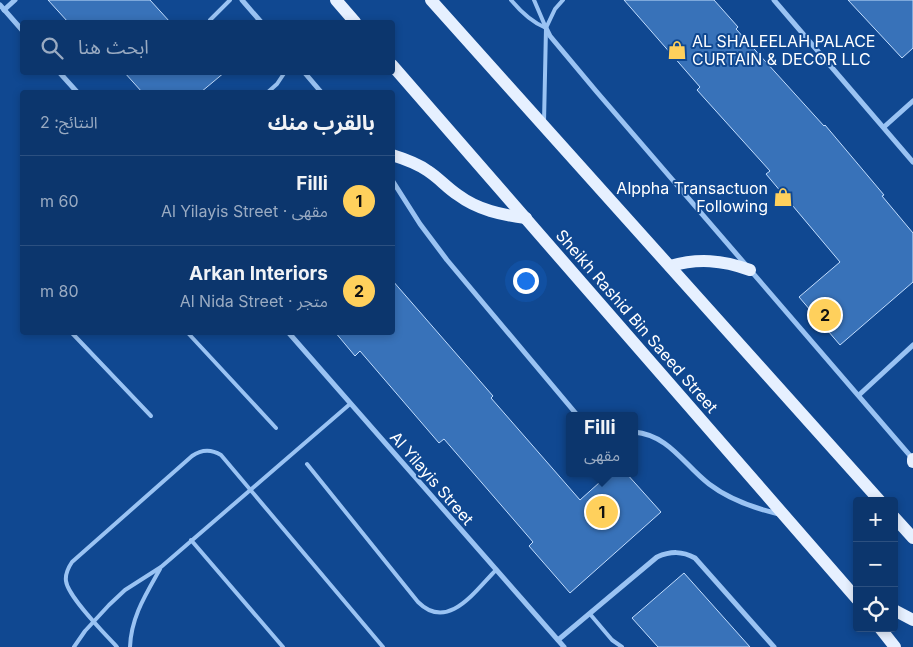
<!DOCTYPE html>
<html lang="ar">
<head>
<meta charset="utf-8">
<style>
	:root { --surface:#0c366d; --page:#1a4175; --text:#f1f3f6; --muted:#9aabc2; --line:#2c5080; --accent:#ffd05c }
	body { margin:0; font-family:Inter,"Noto Sans Arabic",sans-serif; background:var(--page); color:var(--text); direction:rtl }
	.controls { position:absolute; right:15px; bottom:15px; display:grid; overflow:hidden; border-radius:5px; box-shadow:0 2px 8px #0003 }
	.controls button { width:45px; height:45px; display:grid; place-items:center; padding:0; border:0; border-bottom:1px solid var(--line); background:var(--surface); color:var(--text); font:25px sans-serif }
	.you { position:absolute; left:525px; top:280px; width:18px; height:18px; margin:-12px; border:4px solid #fff; border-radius:50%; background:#1a73e8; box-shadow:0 0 0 8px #1a73e833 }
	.badge { display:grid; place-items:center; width:32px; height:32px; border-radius:50%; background:var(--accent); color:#111; font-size:16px; font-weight:700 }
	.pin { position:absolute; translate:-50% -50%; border:2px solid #fff; box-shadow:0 1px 5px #0006 }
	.popup { position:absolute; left:566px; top:412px; width:72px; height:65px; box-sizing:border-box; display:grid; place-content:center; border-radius:5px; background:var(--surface); filter:drop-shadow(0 1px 4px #0005); font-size:16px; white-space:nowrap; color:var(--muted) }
	.popup b { font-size:19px; color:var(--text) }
	.popup::after { content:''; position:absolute; left:50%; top:100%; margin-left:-10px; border:10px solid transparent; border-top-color:var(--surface) }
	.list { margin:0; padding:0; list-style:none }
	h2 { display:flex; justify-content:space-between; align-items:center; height:65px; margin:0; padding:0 20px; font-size:21px }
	h2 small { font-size:16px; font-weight:400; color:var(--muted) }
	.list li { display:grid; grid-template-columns:32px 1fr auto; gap:15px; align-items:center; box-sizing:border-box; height:90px; padding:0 20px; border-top:1px solid var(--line) }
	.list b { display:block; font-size:19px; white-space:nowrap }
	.list p { margin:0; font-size:16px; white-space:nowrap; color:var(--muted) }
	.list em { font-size:16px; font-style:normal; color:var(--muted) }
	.icon { flex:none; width:28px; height:28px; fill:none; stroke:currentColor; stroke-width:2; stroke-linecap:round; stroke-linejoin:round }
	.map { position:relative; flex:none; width:913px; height:647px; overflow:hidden; direction:ltr }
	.search { position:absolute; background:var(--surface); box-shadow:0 2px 8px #0003; left:20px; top:20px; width:375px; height:55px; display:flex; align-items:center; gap:12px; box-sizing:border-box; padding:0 18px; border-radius:5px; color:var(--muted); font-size:19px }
	.panel { position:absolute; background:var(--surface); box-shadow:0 2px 8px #0003; left:20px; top:90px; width:375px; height:245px; border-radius:5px; direction:rtl }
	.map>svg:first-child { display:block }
	.building { fill:#3872b9; stroke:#c2ddfe }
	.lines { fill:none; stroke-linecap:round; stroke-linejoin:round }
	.service { stroke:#9ac3f3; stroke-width:4 }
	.minor { stroke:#9ac3f3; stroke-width:5 }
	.primary { stroke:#e6f0ff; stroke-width:12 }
	.labels { text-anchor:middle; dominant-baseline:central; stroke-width:4; stroke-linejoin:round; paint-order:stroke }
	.poi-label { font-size:16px; fill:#fff; stroke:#104891; text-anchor:start }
	.street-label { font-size:16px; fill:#fff; stroke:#104891 }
</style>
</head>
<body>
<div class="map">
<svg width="913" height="647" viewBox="0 0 913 647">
	<rect width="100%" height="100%" fill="#104891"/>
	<!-- building -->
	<g class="building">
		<polygon points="48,0 150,0 170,22 68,22"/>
		<polygon points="624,0 714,0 738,27 736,29 824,126 825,125 884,195 882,196 913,233 913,282 840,345 799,297 840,262 766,174 770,171 697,90 700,87"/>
		<polygon points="848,0 913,0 913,48 902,58"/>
		<polygon points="124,72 225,72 201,92 142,92"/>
		<polygon points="392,280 493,396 491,398 580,500 610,473 626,473 661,512 570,593 529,546 533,542 444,439 439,443 360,351 355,356 335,332 392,332"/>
		<polygon points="684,573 750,647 658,647 632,618"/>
	</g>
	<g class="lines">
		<!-- service -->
		<g class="service">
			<path d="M511,0C521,12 531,22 546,28L555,9L563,0"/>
			<polyline points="534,0 546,28 544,122"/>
			<polyline points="210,20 230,0"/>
			<polyline points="268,92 277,84 285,72"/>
			<polyline points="71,332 151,416"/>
			<polyline points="187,332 276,428"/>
			<path d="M307,464L418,602C448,632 475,591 496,570"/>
			<polyline points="191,540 283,647"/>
			<polyline points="590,614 612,640 622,647"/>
			<polyline points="74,647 85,631 109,605 125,590 161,567 350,404"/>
			<path d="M117,647C105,634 68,597 66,581C65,574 68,568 72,562L192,456C202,449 211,449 221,455L383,647"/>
			<path d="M130,647C131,617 146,594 160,569"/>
		</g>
		<!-- minor -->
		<g class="minor">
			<polyline points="242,0 261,22"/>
			<polyline points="774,0 913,162"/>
			<polyline points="0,5 22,30"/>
			<polyline points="4,10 15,0"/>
			<polyline points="546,28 550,36 596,91 913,459"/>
			<polyline points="59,72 77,92"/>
			<polyline points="304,72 321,92"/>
			<polyline points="884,127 913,101"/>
			<polyline points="392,180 420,224 447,260 578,416"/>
			<polyline points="288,332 564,647"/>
			<polyline points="859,395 913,345"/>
			<path d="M634,432C669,435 684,465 709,484C730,500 753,508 779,514"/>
			<path d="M558,640L657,557C671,551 682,551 695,558L774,647"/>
		</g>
		<!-- primary -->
		<g class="primary">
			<polyline points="336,0 355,22"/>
			<polyline points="431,0 880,501"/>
			<polyline points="392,65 857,599"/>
			<path d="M392,155C405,159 417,163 428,171C439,178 447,188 458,195C478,210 502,215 526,218"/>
			<path d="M670,266C698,258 722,260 750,270"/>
			<polyline points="913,459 913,462"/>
			<polyline points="894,517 913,538"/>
			<polyline points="894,610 913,620"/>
			<polyline points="880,628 895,647"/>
		</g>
	</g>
	<!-- icons -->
	<defs>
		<g id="shop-bare" transform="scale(1.5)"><path d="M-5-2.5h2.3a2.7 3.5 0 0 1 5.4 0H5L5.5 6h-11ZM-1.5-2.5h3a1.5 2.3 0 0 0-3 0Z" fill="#ffd05c" stroke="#104891" stroke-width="2.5" paint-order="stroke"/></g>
	</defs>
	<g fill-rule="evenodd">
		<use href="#shop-bare" x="677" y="50"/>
		<use href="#shop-bare" x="783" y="197"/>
	</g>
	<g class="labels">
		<!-- poi labels -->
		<g class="poi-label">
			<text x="692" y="41">AL SHALEELAH PALACE<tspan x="692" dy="18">CURTAIN &amp; DECOR LLC</tspan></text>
			<text x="768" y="188" text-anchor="end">Alppha Transactuon<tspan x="768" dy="18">Following</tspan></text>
		</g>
		<!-- street labels -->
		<g class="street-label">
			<text transform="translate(637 321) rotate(49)">Sheikh Rashid Bin Saeed Street</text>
			<text transform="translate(432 478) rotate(49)">Al Yilayis Street</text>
		</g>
	</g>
</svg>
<div class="controls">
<button>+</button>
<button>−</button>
<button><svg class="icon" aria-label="locate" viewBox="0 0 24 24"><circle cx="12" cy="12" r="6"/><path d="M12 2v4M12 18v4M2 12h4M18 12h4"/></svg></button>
</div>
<div class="you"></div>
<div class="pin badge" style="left:602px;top:512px">1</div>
<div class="popup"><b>Filli</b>مقهى</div>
<div class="pin badge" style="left:825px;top:315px">2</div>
<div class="search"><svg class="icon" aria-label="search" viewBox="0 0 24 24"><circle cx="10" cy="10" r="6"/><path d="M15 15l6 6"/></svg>ابحث هنا</div>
<section class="panel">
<h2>بالقرب منك<small>النتائج: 2</small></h2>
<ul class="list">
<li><span class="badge">1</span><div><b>Filli</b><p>مقهى · Al Yilayis Street</p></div><em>60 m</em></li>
<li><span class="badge">2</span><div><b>Arkan Interiors</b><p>متجر · Al Nida Street</p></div><em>80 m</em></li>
</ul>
</section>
</div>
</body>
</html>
